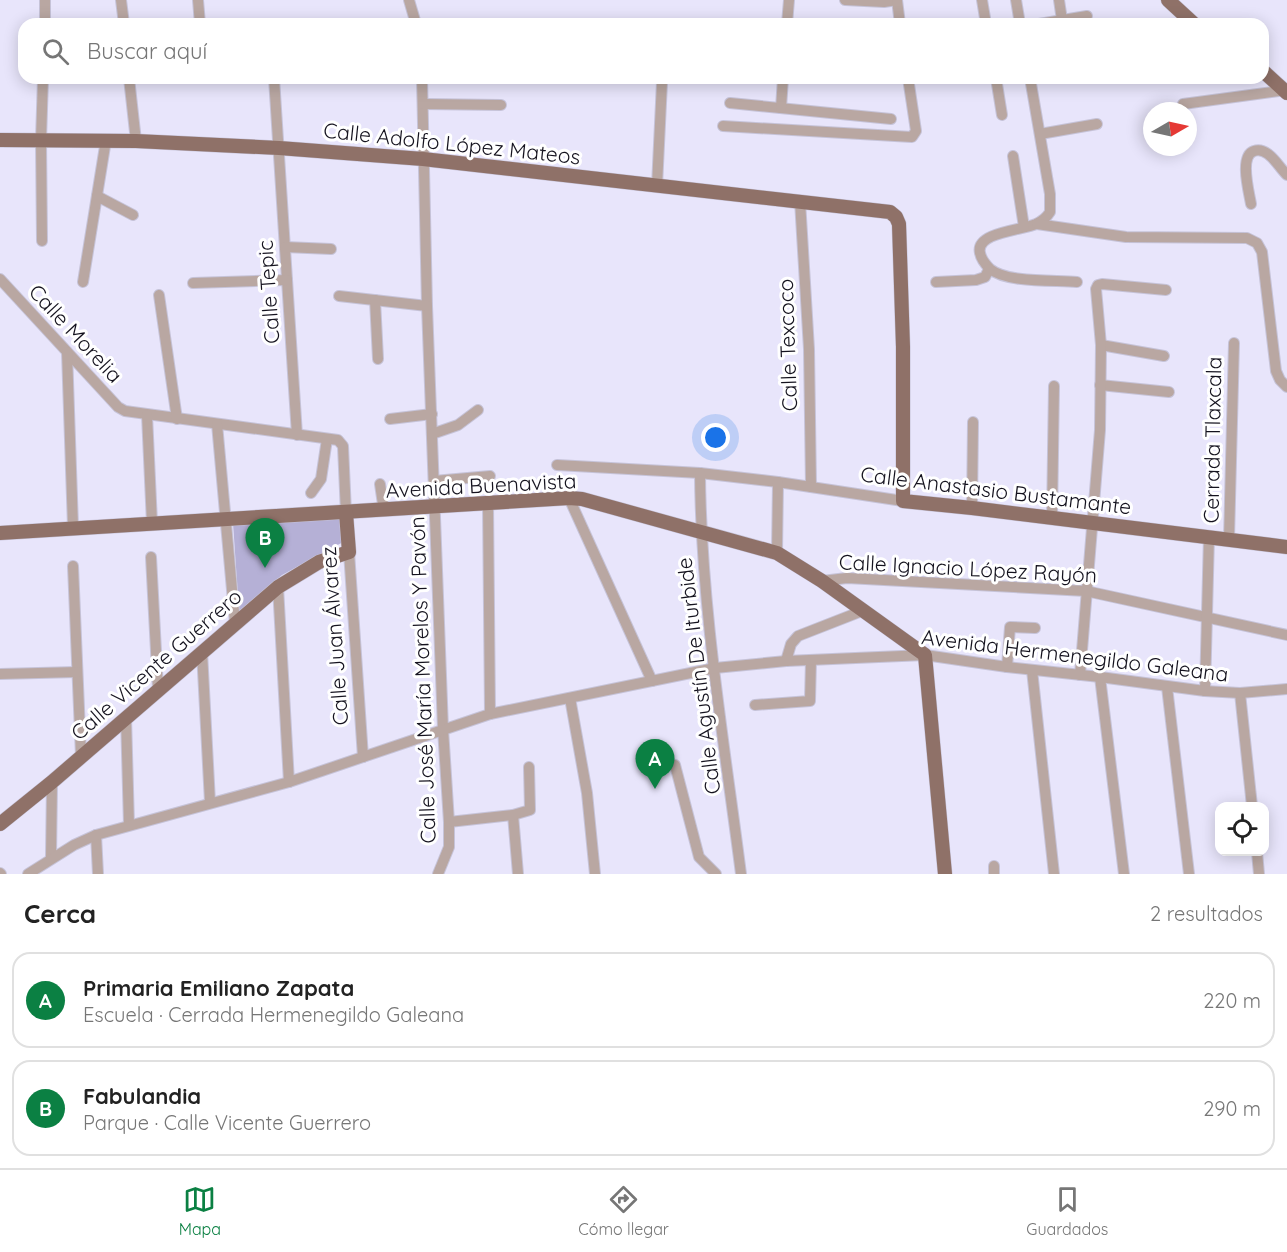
<!DOCTYPE html>
<html lang="es">
<head>
<meta charset="utf-8">
<style>
	:root { --surface:#fff; --page:#f6f6f6; --text:#222; --muted:#767676; --line:#e0e0e0; --accent:#0b8043 }
	body { margin:0; font-family:Quicksand,sans-serif; background:var(--page); color:var(--text) }
	.controls { position:absolute; right:18px; bottom:18px; display:grid; overflow:hidden; border-radius:12px; box-shadow:0 3px 15px #0003 }
	.controls button { width:54px; height:54px; display:grid; place-items:center; padding:0; border:0; border-bottom:2px solid var(--line); background:var(--surface); color:var(--text); font:30px sans-serif }
	.compass { position:absolute; left:1143px; top:102px; width:54px; height:54px; border-radius:50%; background:var(--surface); box-shadow:0 3px 15px #0003; rotate:81deg }
	.you { position:absolute; left:716px; top:438px; width:21px; height:21px; margin:-15px; border:4px solid #fff; border-radius:50%; background:#1a73e8; box-shadow:0 0 0 9px #1a73e833 }
	.badge { display:grid; place-items:center; width:39px; height:39px; border-radius:50%; background:var(--accent); color:#fff; font-size:20px; font-weight:700 }
	.pin { position:absolute; translate:-50% -50px; filter:drop-shadow(0 2px 3px #0008) }
	.pin::after { content:''; position:absolute; top:32px; width:21px; height:18px; background:inherit; clip-path:polygon(0 0,100% 0,50% 100%) }
	.list { margin:0; padding:0; list-style:none }
	h2 { display:flex; justify-content:space-between; align-items:center; height:78px; margin:0; padding:0 24px; font-size:26px }
	h2 small { font-size:20px; font-weight:400; color:var(--muted) }
	.list li { display:grid; grid-template-columns:39px 1fr auto; gap:18px; align-items:center; box-sizing:border-box; height:96px; margin:0 12px 12px; padding:0 12px; border:2px solid var(--line); border-radius:18px }
	.list b { display:block; font-size:22px; white-space:nowrap }
	.list p { margin:0; font-size:20px; white-space:nowrap; color:var(--muted) }
	.list em { font-size:20px; font-style:normal; color:var(--muted) }
	.icon { flex:none; width:33px; height:33px; fill:none; stroke:currentColor; stroke-width:2; stroke-linecap:round; stroke-linejoin:round }
	.map { position:relative; flex:none; width:1287px; height:874px; overflow:hidden }
	.search { position:absolute; background:var(--surface); box-shadow:0 3px 15px #0003; left:18px; right:18px; top:18px; height:66px; display:flex; align-items:center; gap:15px; box-sizing:border-box; padding:0 21px; border-radius:18px; color:var(--muted); font-size:22px }
	.sheet { height:294px; background:var(--surface) }
	nav { display:flex; justify-content:space-around; align-items:center; box-sizing:border-box; height:84px; border-top:2px solid var(--line); background:var(--surface); font-size:16px; color:var(--muted) }
	nav a { display:grid; justify-items:center; gap:3px }
	nav .on { color:var(--accent) }
	.map>svg:first-child { display:block }
	.green { fill:#b5b0d6 }
	.lines { fill:none; stroke-linecap:round; stroke-linejoin:round }
	.minor-casing { stroke:#c6c3d8; stroke-width:12 }
	.major-casing { stroke:#c6c3d8; stroke-width:15 }
	.minor { stroke:#b9a7a2; stroke-width:10 }
	.major { stroke:#8f7168; stroke-width:14 }
	.labels { text-anchor:middle; dominant-baseline:central; stroke-width:6; stroke-linejoin:round; paint-order:stroke }
	.street-label { font-size:21px; fill:#14121e; stroke:#fff }
</style>
</head>
<body>
<div class="map">
<svg width="1287" height="874" viewBox="0 0 1287 874">
	<rect width="100%" height="100%" fill="#e8e5fb"/>
	<!-- green -->
	<polygon class="green" points="343,516 345,541 282,575 239,611 233,523"/>
	<g class="lines">
		<!-- minor casing -->
		<g class="minor-casing">
			<g id="minor">
				<polyline points="121,0 124,24"/>
				<polyline points="198,0 200,24"/>
				<polyline points="409,0 416,24"/>
				<polyline points="845,0 884,2 897,0"/>
				<polyline points="897,0 900,24"/>
				<polyline points="982,0 986,24"/>
				<polyline points="1016,0 1020,24"/>
				<polyline points="1059,0 1062,20"/>
				<polyline points="45,24 45,0"/>
				<polyline points="787,24 789,0"/>
				<polyline points="1039,24 1087,16"/>
				<polyline points="129,78 136,141"/>
				<polyline points="274,78 297,435"/>
				<polyline points="422,78 427,306 443,729 449,822 449,847 438,874"/>
				<polyline points="996,78 1002,115"/>
				<path d="M1030,78L1050,194V212C1047,217 1042,221 1036,224C1023,230 975,232 980,253C981,258 986,265 990,269C1007,283 1054,280 1077,282"/>
				<polyline points="730,103 891,119"/>
				<polyline points="423,104 501,105"/>
				<polyline points="1183,104 1287,90"/>
				<polyline points="781,108 783,78"/>
				<polyline points="723,126 912,137 916,131 908,78"/>
				<polyline points="1040,134 1097,124"/>
				<polyline points="1013,156 1024,227"/>
				<polyline points="657,186 662,82"/>
				<polyline points="97,196 133,215"/>
				<polyline points="800,201 809,349 811,487"/>
				<path d="M1251,204C1249,192 1239,156 1254,151C1259,149 1264,151 1268,154C1276,160 1280,168 1287,175"/>
				<polyline points="1037,224 1126,237 1247,238 1257,243 1262,252 1276,371 1280,380 1287,387"/>
				<polyline points="42,241 41,140 43,78"/>
				<polyline points="285,247 331,249"/>
				<polyline points="0,279 118,407 125,411 338,440 343,446 346,513"/>
				<polyline points="83,282 106,140"/>
				<polyline points="936,282 976,280 985,277 989,269"/>
				<polyline points="193,283 287,280"/>
				<polyline points="159,295 177,419"/>
				<polyline points="339,296 427,306"/>
				<polyline points="375,300 378,359"/>
				<polyline points="1101,345 1164,356"/>
				<polyline points="67,352 73,527"/>
				<polyline points="1100,385 1169,392"/>
				<polyline points="147,415 152,523"/>
				<polyline points="390,419 432,414"/>
				<polyline points="217,424 235,623"/>
				<polyline points="432,434 458,425 478,410"/>
				<polyline points="557,465 700,473 778,482 903,501"/>
				<path d="M700,473C701,607 724,741 741,874"/>
				<polyline points="434,481 490,476"/>
				<polyline points="380,484 384,511"/>
				<polyline points="311,493 321,479 327,439"/>
				<polyline points="569,498 652,681"/>
				<polyline points="488,503 490,714"/>
				<polyline points="972,508 973,422"/>
				<polyline points="1052,518 1054,386"/>
				<polyline points="1229,539 1234,343"/>
				<polyline points="349,552 363,757"/>
				<polyline points="777,553 778,482"/>
				<polyline points="151,557 158,689"/>
				<polyline points="73,566 81,756"/>
				<polyline points="822,581 847,578 1086,591 1287,635"/>
				<polyline points="278,587 289,782"/>
				<polyline points="202,652 210,802"/>
				<polyline points="786,661 791,644 798,636 862,611"/>
				<polyline points="1007,667 1010,627 1035,628"/>
				<polyline points="1032,670 1054,874"/>
				<polyline points="0,674 77,672"/>
				<polyline points="1080,675 1100,430 1101,345 1096,289 1098,285 1102,284 1166,290"/>
				<polyline points="1100,677 1124,874"/>
				<polyline points="1167,687 1189,874"/>
				<polyline points="1205,691 1209,536"/>
				<polyline points="1240,693 1252,806"/>
				<polyline points="570,698 587,793 595,874"/>
				<polyline points="755,705 810,701 811,660"/>
				<polyline points="126,717 129,825"/>
				<polyline points="675,765 699,857 716,874"/>
				<polyline points="513,815 518,874"/>
				<polyline points="449,822 513,815 530,810 529,767"/>
				<polyline points="96,835 98,874"/>
				<polyline points="1257,852 1259,874"/>
				<polyline points="51,858 52,782"/>
				<polyline points="994,866 994,874"/>
				<polyline points="0,873 1,874"/>
				<polyline points="28,874 74,845 96,835 289,782 490,714 715,668 786,661 925,655 1007,667 1100,677 1205,691 1240,693 1287,689"/>
			</g>
		</g>
		<!-- major casing -->
		<g class="major-casing">
			<g id="major">
				<polyline points="1168,0 1194,24"/>
				<polyline points="1263,71 1287,93"/>
				<polyline points="0,140 136,141 279,148 423,159 890,212 896,217 899,224 903,347 903,501 972,508 1287,547"/>
				<polyline points="0,533 569,498 582,499 777,553 822,581 925,655 945,874"/>
				<polyline points="0,824 52,782 278,587 319,562 349,552 346,513"/>
			</g>
		</g>
		<!-- minor -->
		<use href="#minor" class="minor"/>
		<!-- major -->
		<use href="#major" class="major"/>
	</g>
	<g class="labels">
		<!-- street labels -->
		<g class="street-label">
			<text transform="translate(452 143) rotate(6)">Calle Adolfo López Mateos</text>
			<text transform="translate(268 292) rotate(-94)">Calle Tepic</text>
			<text transform="translate(76 333) rotate(47)">Calle Morelia</text>
			<text transform="translate(787 345) rotate(-92)">Calle Texcoco</text>
			<text transform="translate(1212 440) rotate(-89)">Cerrada Tlaxcala</text>
			<text transform="translate(481 485) rotate(-3)">Avenida Buenavista</text>
			<text transform="translate(996 490) rotate(7)">Calle Anastasio Bustamante</text>
			<text transform="translate(968 568) rotate(3)">Calle Ignacio López Rayón</text>
			<text transform="translate(334 636) rotate(-94)">Calle Juan Álvarez</text>
			<text transform="translate(1075 655) rotate(7)">Avenida Hermenegildo Galeana</text>
			<text transform="translate(156 664) rotate(-41)">Calle Vicente Guerrero</text>
			<text transform="translate(698 676) rotate(-97)">Calle Agustín De Iturbide</text>
			<text transform="translate(422 680) rotate(-92)">Calle José María Morelos Y Pavón</text>
		</g>
	</g>
</svg>
<div class="controls">
<button><svg class="icon" aria-label="locate" viewBox="0 0 24 24"><circle cx="12" cy="12" r="6"/><path d="M12 2v4M12 18v4M2 12h4M18 12h4"/></svg></button>
</div>
<svg class="compass" viewBox="-18 -18 36 36"><path d="M0-13l5 13h-10z" fill="#e53935"/><path d="M0 13l5-13h-10z" fill="#767676"/></svg>
<div class="you"></div>
<div class="pin badge" style="left:655px;top:789px">A</div>
<div class="pin badge" style="left:265px;top:568px">B</div>
<div class="search"><svg class="icon" aria-label="search" viewBox="0 0 24 24"><circle cx="10" cy="10" r="6"/><path d="M15 15l6 6"/></svg>Buscar aquí</div>
</div>
<section class="sheet">
<h2>Cerca<small>2 resultados</small></h2>
<ul class="list">
<li><span class="badge">A</span><div><b>Primaria Emiliano Zapata</b><p>Escuela · Cerrada Hermenegildo Galeana</p></div><em>220 m</em></li>
<li><span class="badge">B</span><div><b>Fabulandia</b><p>Parque · Calle Vicente Guerrero</p></div><em>290 m</em></li>
</ul>
</section>
<nav>
<a class="on"><svg class="icon" aria-label="map" viewBox="0 0 24 24"><path d="M3 6l6-2 6 2 6-2v14l-6 2-6-2-6 2zM9 4v14M15 6v14"/></svg>Mapa</a>
<a><svg class="icon" aria-label="directions" viewBox="0 0 24 24"><path d="M12 3l9 9-9 9-9-9zM9 14v-3h6M13 9l2 2-2 2"/></svg>Cómo llegar</a>
<a><svg class="icon" aria-label="saved" viewBox="0 0 24 24"><path d="M7 4h10v16l-5-4-5 4z"/></svg>Guardados</a>
</nav>
</body>
</html>
